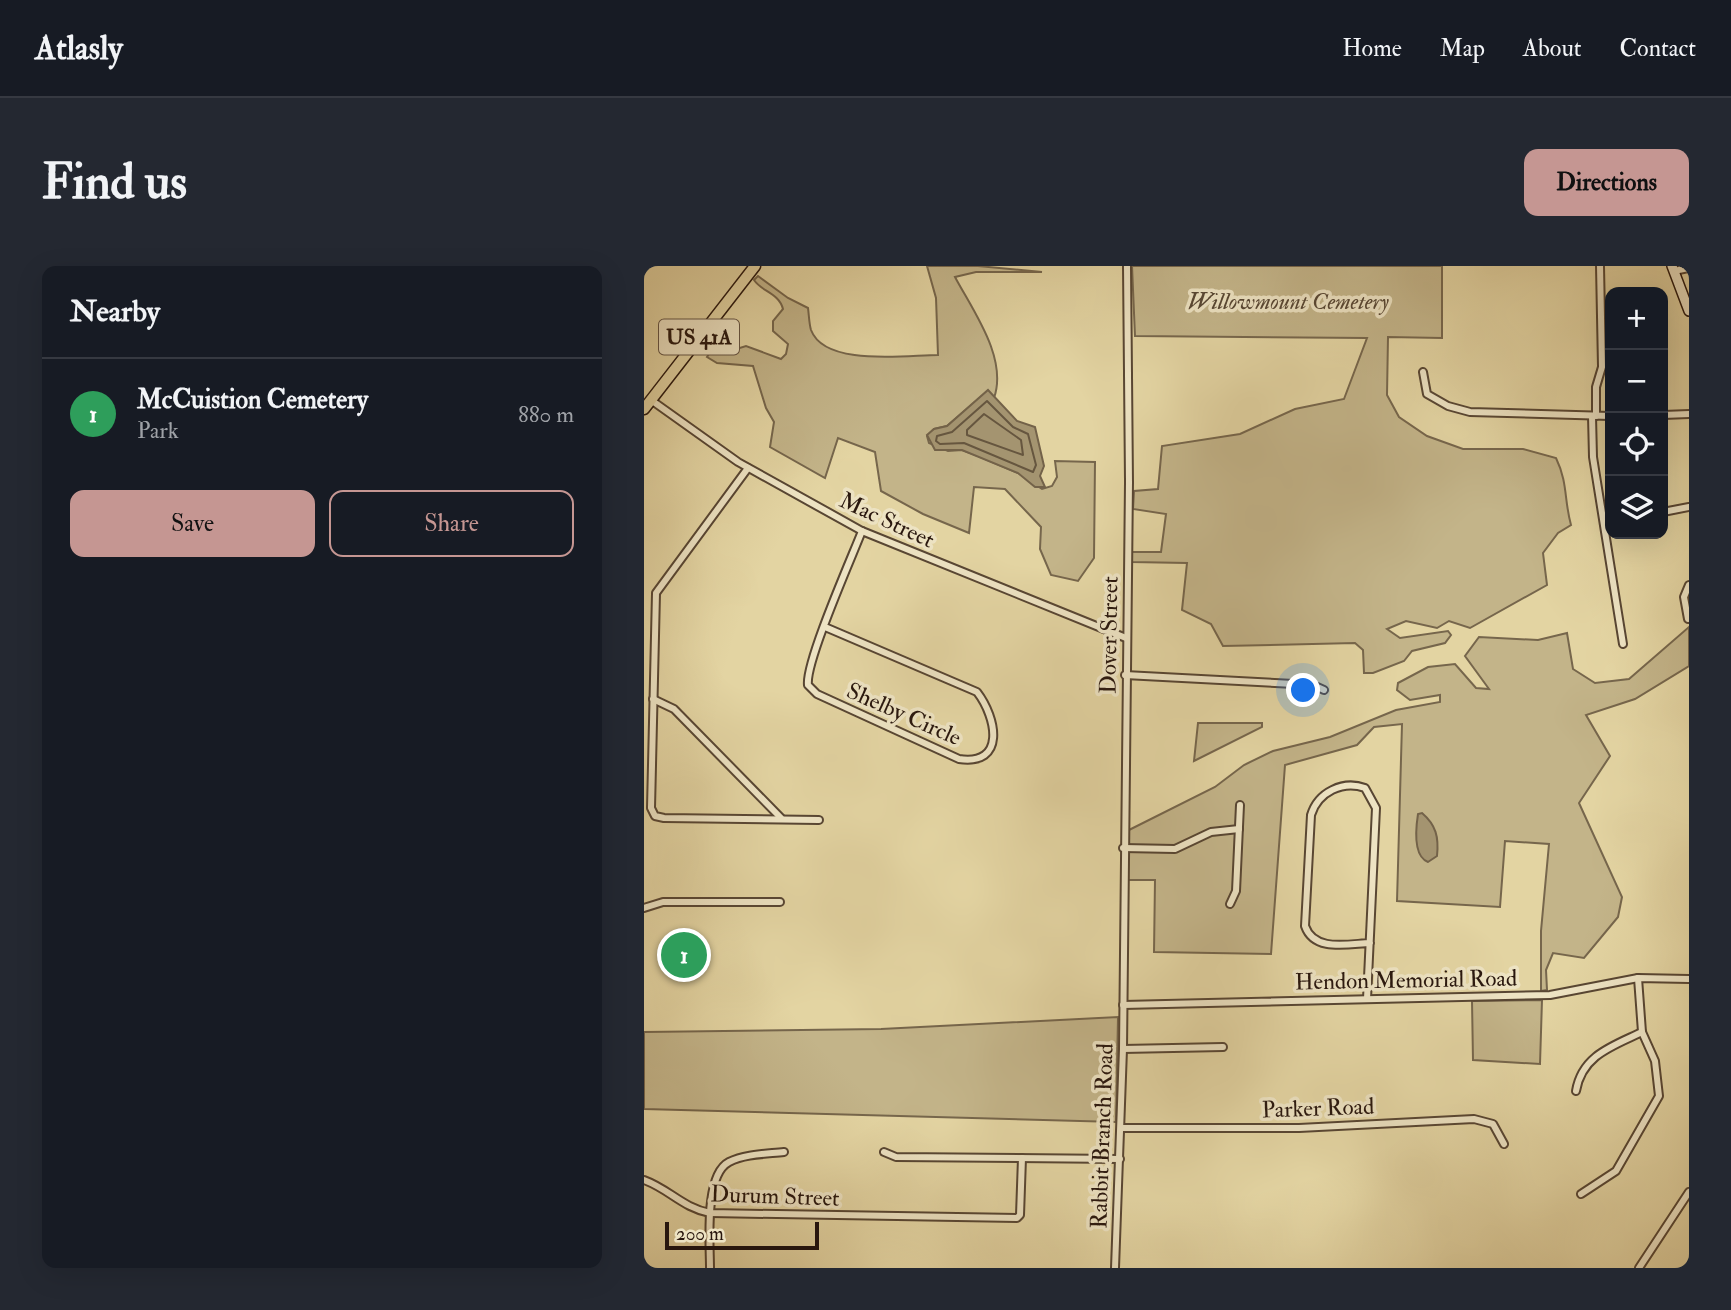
<!DOCTYPE html>
<html lang="en">
<head>
<meta charset="utf-8">
<style>
	:root { --surface:#171b24; --page:#242831; --text:#f1f3f6; --muted:#9ea1a6; --line:#363941; --accent:#c59692 }
	body { margin:0; font-family:"IM FELL Double Pica",serif; background:var(--page); color:var(--text) }
	.controls { position:absolute; right:21px; top:21px; display:grid; overflow:hidden; border-radius:14px; box-shadow:0 7px 28px #0002 }
	.controls button { width:63px; height:63px; display:grid; place-items:center; padding:0; border:0; border-bottom:2px solid var(--line); background:var(--surface); color:var(--text); font:35px sans-serif }
	.scale { position:absolute; left:21px; bottom:18px; width:154px; box-sizing:border-box; padding-left:7px; border:4px solid #29170e; border-top:0; font-size:19px; line-height:24px; white-space:nowrap; color:#29170e; -webkit-text-stroke:5px #ede3c3; paint-order:stroke }
	.you { position:absolute; left:660px; top:425px; width:24px; height:24px; margin:-18px; border:5px solid #fff; border-radius:50%; background:#1a73e8; box-shadow:0 0 0 10px #1a73e833 }
	.badge { display:grid; place-items:center; width:46px; height:46px; border-radius:50%; background:var(--accent); color:#fff; font-size:23px; font-weight:700 }
	.pin { position:absolute; translate:-50% -50%; border:4px solid #fff; box-shadow:0 2px 7px #0006 }
	.list { margin:0; padding:0; list-style:none }
	h2 { display:flex; justify-content:space-between; align-items:center; height:91px; margin:0; padding:0 28px; font-size:30px }
	h2 small { font-size:23px; font-weight:400; color:var(--muted) }
	.list li { display:grid; grid-template-columns:46px 1fr auto; gap:21px; align-items:center; box-sizing:border-box; height:112px; padding:0 28px; border-top:2px solid var(--line) }
	.list b { display:block; font-size:26px; white-space:nowrap }
	.list p { margin:0; font-size:23px; white-space:nowrap; color:var(--muted) }
	.list em { font-size:23px; font-style:normal; color:var(--muted) }
	.actions { display:flex; gap:14px; padding:21px 28px }
	.actions a { flex:1; padding:16px 0; border:2px solid var(--accent); border-radius:14px; text-align:center; font-size:24px; color:var(--accent) }
	.actions .main { background:var(--accent); color:#111 }
	.icon { flex:none; width:38px; height:38px; fill:none; stroke:currentColor; stroke-width:2; stroke-linecap:round; stroke-linejoin:round }
	.map { position:relative; flex:none; width:1045px; height:1002px; overflow:hidden; border-radius:14px }
	header { display:flex; align-items:center; gap:42px; box-sizing:border-box; height:98px; padding:0 35px; background:var(--surface); border-bottom:2px solid var(--line) }
	header strong { font-size:33px }
	nav { display:flex; gap:38px; margin-inline-start:auto; font-size:24px }
	.intro { display:flex; align-items:center; justify-content:space-between; box-sizing:border-box; height:168px; padding:0 42px }
	h1 { margin:0; font-size:49px }
	.button { padding:18px 32px; border-radius:14px; background:var(--accent); color:#111; font-size:24px; font-weight:700 }
	main { display:flex; gap:42px; padding:0 42px }
	aside { flex:1; background:var(--surface); border-radius:14px; box-shadow:0 7px 28px #0002 }
	.map>svg:first-child { display:block }
	.green { fill:#c3b489; stroke:#76664c; stroke-width:2 }
	.water { fill:#a49470; stroke:#736249; stroke-width:2 }
	.lines { fill:none; stroke-linecap:round; stroke-linejoin:round }
	.shore { stroke:#66563f; stroke-width:2 }
	.street-casing { stroke:#584633; stroke-width:10 }
	.secondary-casing { stroke:#29170e; stroke-width:12 }
	.primary-casing { stroke:#29170e; stroke-width:13 }
	.street { stroke:#ede3c3; stroke-width:6 }
	.secondary { stroke:#ede3c3; stroke-width:9 }
	.primary { stroke:#e3d4a2; stroke-width:10 }
	.labels { text-anchor:middle; dominant-baseline:central; stroke-width:7; stroke-linejoin:round; paint-order:stroke }
	.shield { fill:#ede3c3; stroke:#645444; stroke-width:2 }
	.shield-label { font-size:21px; font-weight:bold; fill:#29170e }
	.park-label { font-size:23px; font-style:italic; fill:#574633; stroke:#ede3c3 }
	.street-label { font-size:23px; fill:#29170e; stroke:#ede3c3 }
</style>
</head>
<body>
<header>
<strong>Atlasly</strong>
<nav><a>Home</a><a>Map</a><a>About</a><a>Contact</a></nav>
</header>
<div class="intro"><h1>Find us</h1><a class="button">Directions</a></div>
<main>
<aside>
<h2>Nearby<small></small></h2>
<ul class="list">
<li><span class="badge" style="background:#2e9e5b">1</span><div><b>McCuistion Cemetery</b><p>Park</p></div><em>880 m</em></li>
</ul>
<div class="actions"><a class="main">Save</a><a>Share</a></div>
</aside>
<div class="map">
<svg width="1045" height="1002" viewBox="0 0 1045 1002">
	<rect width="100%" height="100%" fill="#e3d4a2"/>
	<filter id="stains"><feTurbulence type="fractalNoise" baseFrequency=".00286" numOctaves="4"/><feColorMatrix values="0 0 0 0 .2 0 0 0 0 .09 0 0 0 0 .02 0 0 0 .5 -.17"/></filter>
	<radialGradient id="worn" r=".72"><stop offset=".6" stop-color="#630" stop-opacity="0"/><stop offset="1" stop-color="#630" stop-opacity=".3"/></radialGradient>
	<!-- green -->
	<g class="green">
		<path d="M283,0H334L398,6H332L311,11C329,45 364,92 350,132L344,125L303,160L290,163L283,170L285,177L304,185L318,184L334,190L374,207L398,223L408,220L413,211L411,195L451,196L450,292L434,315L407,309L396,283L397,261L361,223L330,221L325,267L279,248L237,225L231,186L194,172L181,212L126,181L130,156L122,142L109,100L73,97L63,91L67,85H86L102,80L137,93L142,88L144,78L129,65V55L139,43C135,27 118,26 110,14L114,10L144,32L164,42C165,49 165,57 167,64C181,101 262,89 294,89L292,32Z"/>
		<path d="M488,0H798V72L744,71L743,129L755,151L783,170L819,183H879L912,192C924,217 920,234 927,259L914,267L899,287L903,319L826,362L805,355L793,362L762,355L743,363L756,372L804,365L807,369L801,377L768,385L760,395L729,407H720L719,384L711,377L579,380L567,358L538,344L543,297L488,296V286H517L522,248L489,243L490,225L514,223L518,180L596,168L651,143L700,133L723,72L491,70Z"/>
		<polygon points="1045,361 1045,400 991,433 942,449 966,490 935,537 978,631 974,651 940,692 909,687 902,704 903,724 897,725 897,665 905,578 861,575 856,641 753,635 758,458 730,461 713,479 641,499 627,688 510,686 511,614 481,614 483,565 571,521 600,499 629,485 686,471 752,444 796,436 796,429 766,434 753,424 754,417 784,401 811,398 832,422 845,423 821,390 835,371 894,374 923,367 929,403 951,417 985,413"/>
		<polygon points="554,457 618,457 618,461 550,495"/>
		<polygon points="898,734 896,798 829,794 828,735"/>
		<polygon points="474,751 472,856 0,843 0,766 237,763"/>
	</g>
	<!-- water -->
	<g class="water">
		<polygon points="344,124 373,155 391,161 400,200 396,210 401,221 391,221 374,207 318,184 291,184 283,169 290,163 303,160"/>
		<path d="M778,547C792,559 795,571 793,590L784,596C769,590 772,561 774,548Z"/>
	</g>
	<g class="lines">
		<!-- shore -->
		<g class="shore">
			<polygon points="343,135 369,161 384,168 392,199 389,206 320,177 296,178 292,175 293,170 308,166"/>
			<polygon points="340,148 377,174 379,189 323,169 323,164"/>
		</g>
		<!-- street casing -->
		<g class="street-casing">
			<g id="street">
				<polyline points="1030,5 1045,2"/>
				<polyline points="779,106 783,128 804,140 826,146 966,150"/>
				<polyline points="7,134 94,196 218,265 482,372"/>
				<polyline points="1019,149 1045,148"/>
				<polyline points="948,150 949,191 979,378"/>
				<polyline points="952,150 952,121 958,101 956,0"/>
				<polyline points="104,202 12,327 7,542 11,550 20,552 175,554"/>
				<polyline points="1019,246 1045,241"/>
				<polyline points="1044,353 1040,331 1045,319"/>
				<path d="M181,361L333,426C353,452 362,500 315,493L173,428L164,419C161,397 207,293 218,265"/>
				<polyline points="481,409 669,419 680,424"/>
				<polyline points="9,433 30,443 137,552"/>
				<polyline points="479,582 531,583 567,566 595,563"/>
				<polyline points="586,638 592,625 596,539"/>
				<polyline points="0,642 19,636 136,636"/>
				<path d="M723,733L732,542L721,522C699,514 674,526 667,549L661,660C670,686 703,678 726,677"/>
				<polyline points="479,739 906,729 994,712 1045,713"/>
				<polyline points="479,783 579,781"/>
				<path d="M932,825C938,789 969,780 998,766"/>
				<polyline points="477,862 655,862 830,853 849,858 860,878"/>
				<polyline points="240,886 252,891 476,893"/>
				<path d="M0,914C25,923 39,942 66,947L373,952L376,949L378,892"/>
				<polyline points="937,928 972,905 1015,830 1011,795 998,766 994,712"/>
				<path d="M66,1002C66,977 60,909 85,896C101,888 122,888 140,886"/>
				<polyline points="471,1002 479,783 485,216 483,0"/>
				<polyline points="995,1002 1045,926"/>
			</g>
		</g>
		<!-- secondary casing -->
		<g class="secondary-casing">
			<polyline id="secondary" points="1028,0 1045,45"/>
		</g>
		<!-- primary casing -->
		<g class="primary-casing">
			<polyline id="primary" points="0,143 111,0"/>
		</g>
		<!-- street -->
		<use href="#street" class="street"/>
		<!-- secondary -->
		<use href="#secondary" class="secondary"/>
		<!-- primary -->
		<use href="#primary" class="primary"/>
	</g>
	<g class="labels">
		<!-- shield labels -->
		<rect class="shield" x="15" y="53.5" width="80" height="35" rx="5"/>
		<g class="shield-label">
			<text x="55" y="71">US 41A</text>
		</g>
		<!-- park labels -->
		<g class="park-label">
			<text x="644" y="35">Willowmount Cemetery</text>
		</g>
		<!-- street labels -->
		<g class="street-label">
			<text transform="translate(243 254) rotate(25)">Mac Street</text>
			<text transform="translate(465 369) rotate(-89)">Dover Street</text>
			<text transform="translate(260 448) rotate(24)">Shelby Circle</text>
			<text transform="translate(762 714) rotate(-1)">Hendon Memorial Road</text>
			<text transform="translate(674 842) rotate(-2)">Parker Road</text>
			<text transform="translate(458 870) rotate(-88)">Rabbit Branch Road</text>
			<text transform="translate(131 930) rotate(2)">Durum Street</text>
		</g>
	</g>
	<rect width="100%" height="100%" filter="url(#stains)"/>
	<rect width="100%" height="100%" fill="url(#worn)"/>
</svg>
<div class="controls">
<button>+</button>
<button>−</button>
<button><svg class="icon" aria-label="locate" viewBox="0 0 24 24"><circle cx="12" cy="12" r="6"/><path d="M12 2v4M12 18v4M2 12h4M18 12h4"/></svg></button>
<button><svg class="icon" aria-label="layers" viewBox="0 0 24 24"><path d="M12 4l9 5-9 5-9-5zM3 14l9 5 9-5"/></svg></button>
</div>
<div class="scale">200 m</div>
<div class="you"></div>
<div class="pin badge" style="left:40px;top:689px;background:#2e9e5b">1</div>
</div>
</main>
</body>
</html>
